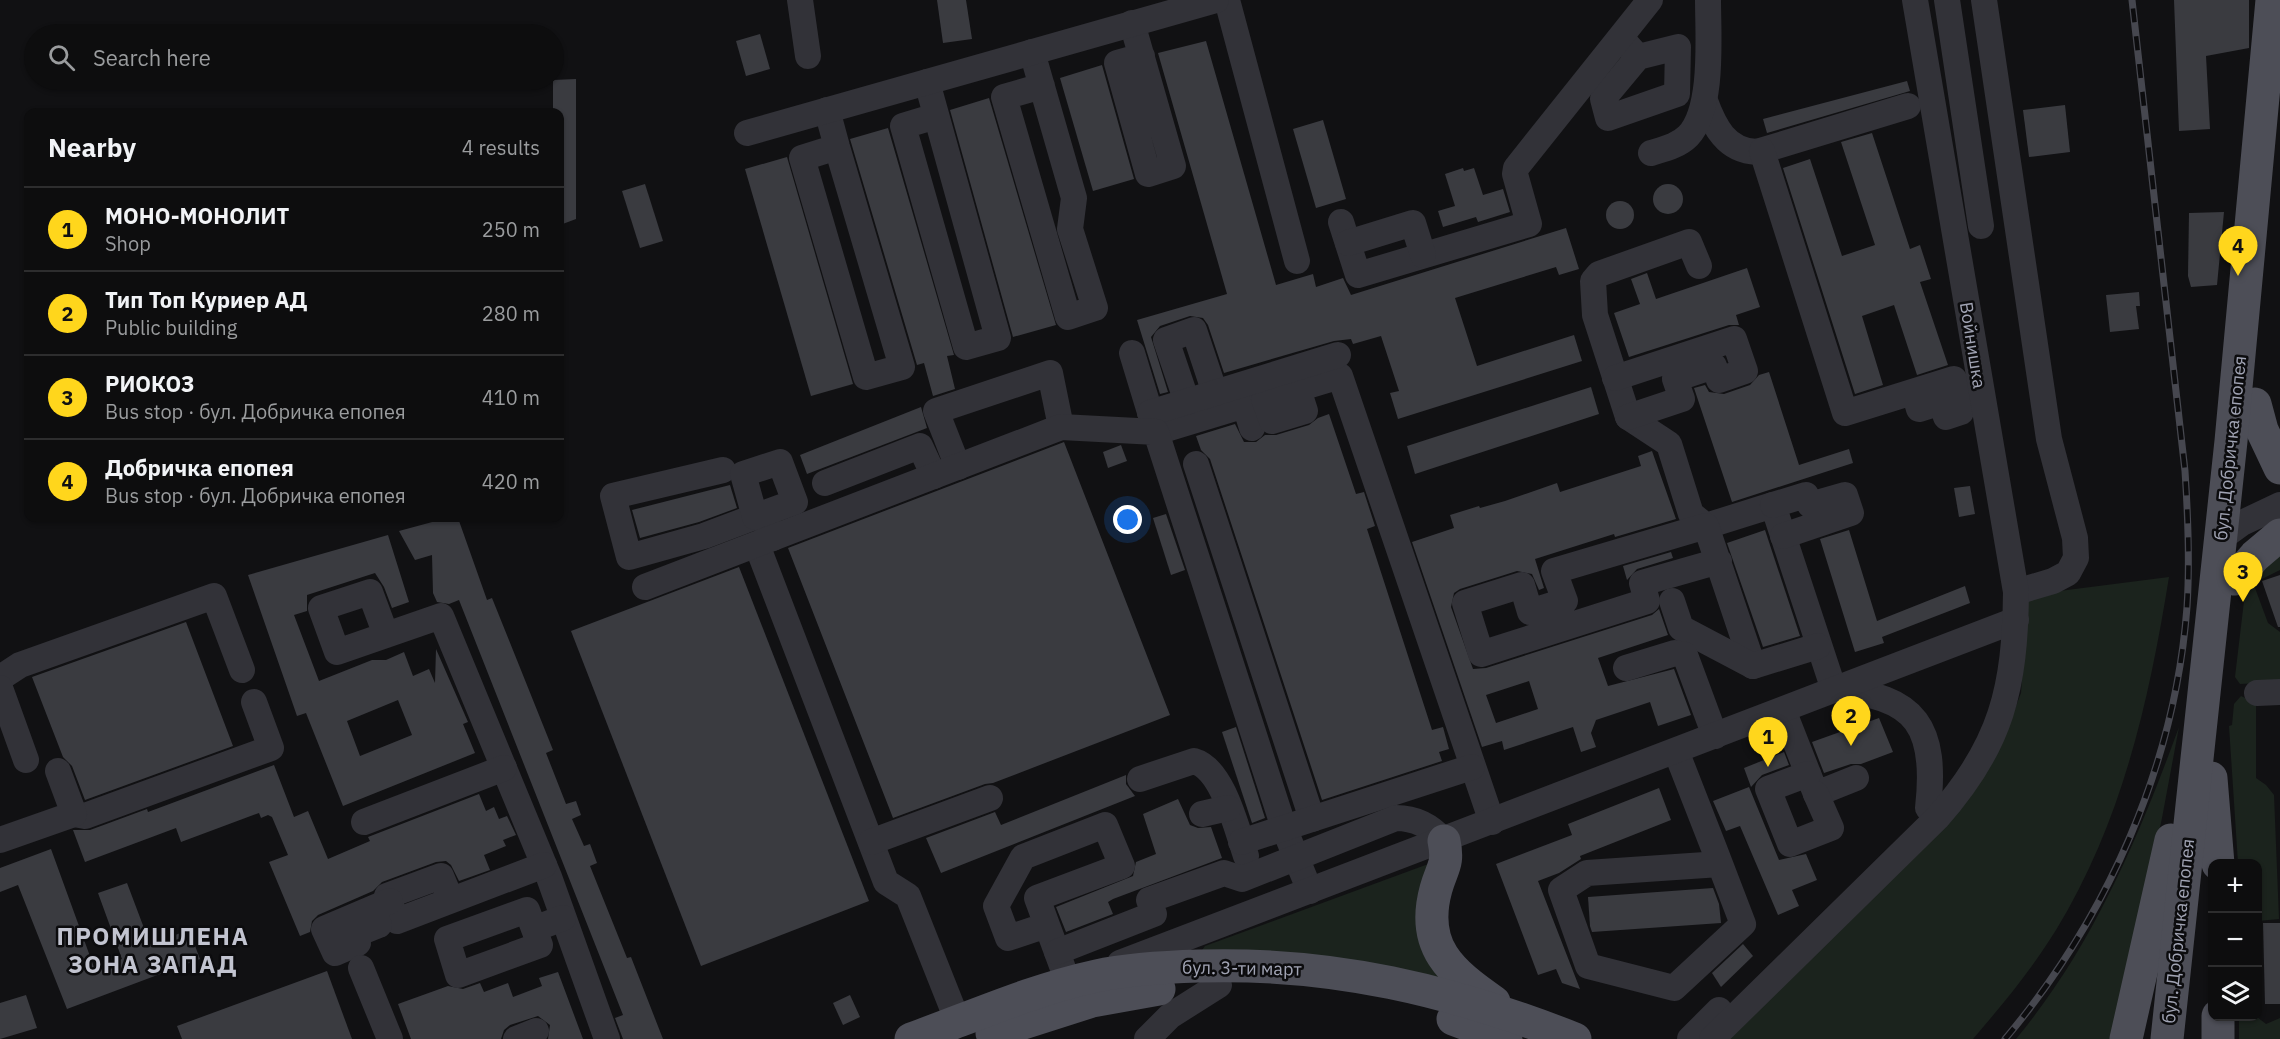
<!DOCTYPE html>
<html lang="en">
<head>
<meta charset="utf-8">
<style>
	:root { --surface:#0d0d0e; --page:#161617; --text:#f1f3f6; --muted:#9a9c9e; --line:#2d2d2e; --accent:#ffd61c }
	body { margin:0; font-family:"IBM Plex Sans",sans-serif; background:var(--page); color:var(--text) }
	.controls { position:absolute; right:18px; bottom:18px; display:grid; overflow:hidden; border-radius:12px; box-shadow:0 2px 4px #0004 }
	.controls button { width:54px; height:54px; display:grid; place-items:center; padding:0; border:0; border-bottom:2px solid var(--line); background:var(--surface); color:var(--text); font:30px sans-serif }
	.you { position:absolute; left:1128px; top:520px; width:21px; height:21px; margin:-15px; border:4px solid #fff; border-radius:50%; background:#1a73e8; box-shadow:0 0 0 9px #1a73e833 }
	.badge { display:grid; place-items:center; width:39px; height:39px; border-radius:50%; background:var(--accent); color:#111; font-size:20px; font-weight:700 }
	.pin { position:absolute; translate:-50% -50px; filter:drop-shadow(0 2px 3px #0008) }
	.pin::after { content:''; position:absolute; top:32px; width:21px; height:18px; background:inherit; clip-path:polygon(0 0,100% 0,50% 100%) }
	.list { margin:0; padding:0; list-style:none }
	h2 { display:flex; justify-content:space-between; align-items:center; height:78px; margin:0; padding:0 24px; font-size:26px }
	h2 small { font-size:20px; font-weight:400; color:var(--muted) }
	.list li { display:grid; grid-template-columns:39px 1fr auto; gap:18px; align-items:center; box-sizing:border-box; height:84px; padding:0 24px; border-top:2px solid var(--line) }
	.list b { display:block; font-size:22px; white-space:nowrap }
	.list p { margin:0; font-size:20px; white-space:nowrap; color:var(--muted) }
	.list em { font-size:20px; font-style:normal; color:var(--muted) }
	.icon { flex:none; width:33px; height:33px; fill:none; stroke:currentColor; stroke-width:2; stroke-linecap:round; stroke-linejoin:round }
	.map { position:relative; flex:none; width:2280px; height:1039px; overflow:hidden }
	.search { position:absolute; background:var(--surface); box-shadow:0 2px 4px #0004; left:24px; top:24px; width:540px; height:66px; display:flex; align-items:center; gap:15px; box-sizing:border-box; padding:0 21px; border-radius:33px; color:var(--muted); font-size:22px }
	.panel { position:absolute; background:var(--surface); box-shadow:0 2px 4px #0004; left:24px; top:108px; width:540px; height:414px; border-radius:12px }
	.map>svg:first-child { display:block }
	.green { fill:#1b231d }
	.building { fill:#3a3b40; fill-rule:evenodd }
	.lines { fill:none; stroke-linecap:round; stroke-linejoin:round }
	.minor { stroke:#323238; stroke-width:26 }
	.major { stroke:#4d4e57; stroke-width:33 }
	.rail-casing { stroke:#46474f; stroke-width:7 }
	.rail { stroke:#0c0c0e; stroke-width:4.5; stroke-dasharray:14; stroke-linecap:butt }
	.labels { text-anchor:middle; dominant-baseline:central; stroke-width:5; stroke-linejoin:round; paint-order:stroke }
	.street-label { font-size:18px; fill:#a1a4b4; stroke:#0c0c0e }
	.district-label { font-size:24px; font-weight:bold; letter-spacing:1.5px; fill:#c2c4d0; stroke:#0c0c0e }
</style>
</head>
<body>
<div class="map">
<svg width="2280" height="1039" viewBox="0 0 2280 1039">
	<rect width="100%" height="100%" fill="#111113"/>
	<!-- green -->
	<g class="green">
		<polygon points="2280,550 2280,570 2258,581 2255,588 2268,623 2280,632 2280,682 2240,684 2235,677 2246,584"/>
		<path d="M2169,577C2149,701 2122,822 2056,930C2032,969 2003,1004 1973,1039H1725L1966,802L2003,740L2021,693L2028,595Z"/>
		<polygon points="2241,696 2256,703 2256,778 2266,785 2274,795 2279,919 2258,921 2258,864 2238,863 2229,726 2232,725 2234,704"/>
		<path d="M2179,727L2162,818L2114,1039H2016C2093,946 2138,839 2179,727Z"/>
		<polygon points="1431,863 1447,983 1200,953 1205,946"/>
		<polygon points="2239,1017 2257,1017 2266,1024 2280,1018 2280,1039 2239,1039"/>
	</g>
	<!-- building -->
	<g class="building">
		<polygon points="937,0 966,0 972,39 943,43"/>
		<polygon points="2174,0 2249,0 2249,48 2206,56 2210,129 2179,131"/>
		<polygon points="760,34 770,69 746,76 736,41"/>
		<polygon points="1206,41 1276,285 1313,274 1316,287 1343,278 1351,295 1566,228 1579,269 1559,275 1556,267 1455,298 1477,366 1574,335 1582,361 1398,419 1390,393 1399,391 1381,336 1353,344 1351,339 1334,341 1224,373 1208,325 1203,318 1190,316 1160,326 1151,337 1168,392 1160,394 1137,320 1227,294 1158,53"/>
		<polygon points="1102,65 1134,179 1093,191 1060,78"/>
		<polygon points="576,79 576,219 560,225 560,112 553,112 553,80"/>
		<polygon points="1907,81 1910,91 1767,133 1763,119"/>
		<polygon points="989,98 1056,325 1013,337 950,110"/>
		<polygon points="2065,105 2070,152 2029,157 2023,110"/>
		<polygon points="1323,120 1346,199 1316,208 1293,129"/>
		<polygon points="888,128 954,355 947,356 955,389 933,396 924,363 917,365 850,139"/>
		<polygon points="1872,133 1910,249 1920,245 1931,279 1920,282 1948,365 1917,375 1894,305 1862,316 1883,385 1855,394 1783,168 1810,159 1842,256 1875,245 1841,142"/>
		<polygon points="787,157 853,384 811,396 745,169"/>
		<polygon points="1463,168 1464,171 1474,168 1483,195 1503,189 1510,212 1478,222 1476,217 1443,227 1438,211 1455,206 1445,174"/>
		<polygon points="645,184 663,241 640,248 622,191"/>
		<circle cx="1668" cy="199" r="15"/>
		<circle cx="1620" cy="215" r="14"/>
		<polygon points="2224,212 2217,285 2191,287 2188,276 2189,213"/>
		<polygon points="1747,268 1760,307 1736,315 1739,325 1729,325 1629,357 1614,313 1640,304 1631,279 1647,273 1656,299"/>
		<polygon points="2139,292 2140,306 2136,306 2139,329 2110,332 2106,295"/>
		<polygon points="1769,372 1799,465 1849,449 1853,463 1732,502 1694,388 1705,385 1709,392 1724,394 1750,385 1759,375"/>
		<polygon points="1591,387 1599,414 1415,474 1407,446"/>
		<polygon points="921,407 927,428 807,474 800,455"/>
		<polygon points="1329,414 1356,494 1364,492 1375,526 1367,529 1432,730 1443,727 1449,749 1439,752 1442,761 1322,800 1210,459 1201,450 1196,436 1235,424 1244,442 1256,442 1265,435 1276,435 1309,425 1318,418"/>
		<polygon points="1064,442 1170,715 993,783 985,784 893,818 788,548"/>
		<polygon points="1121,445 1127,461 1108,468 1103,452"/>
		<path d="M1652,451L1676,519L1615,537L1614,534L1535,559L1544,588L1539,590L1532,574L1517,571L1460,589L1454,593L1451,607L1473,669L1486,668L1652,615L1659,609L1668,635L1598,658L1608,686L1674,669L1691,715L1658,726L1650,702L1596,720L1591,733L1596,747L1581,752L1573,727L1504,750L1502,741L1482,747L1412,542L1454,528L1450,515L1479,506L1480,508L1505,501L1557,483L1560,492L1641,466L1638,456ZM1529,681L1538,709L1496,723L1486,695Z"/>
		<polygon points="730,485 737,508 699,522 640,538 632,510"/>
		<polygon points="1970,486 1975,514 1959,517 1954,488"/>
		<polygon points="1166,514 1185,570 1171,575 1153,518"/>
		<polygon points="447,518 458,518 487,600 492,598 553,750 546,753 566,804 576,801 581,815 572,819 584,846 590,844 597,863 590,866 627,958 631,957 663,1039 623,1039 615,1018 623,1015 459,600 449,604 437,602 433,593 432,555 415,560 399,531"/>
		<polygon points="1765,530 1800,636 1763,647 1727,543"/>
		<polygon points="1849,530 1877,621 1965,586 1970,603 1882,637 1884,643 1855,652 1820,539"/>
		<path d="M388,535L409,602L392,608L384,587L375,573L307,595V611L294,615L319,681L372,660H386L404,652L413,676L429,669L435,683L436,649L468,722L463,724L475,753L343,806L306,713L297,716L248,575ZM398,700L412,735L360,756L347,721Z"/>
		<polygon points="1671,552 1673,558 1637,569 1627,580 1623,566"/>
		<polygon points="739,567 869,901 701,966 571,631"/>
		<polygon points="2280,575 2280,627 2278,627 2262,581"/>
		<polygon points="186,622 233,746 85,800 72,766 63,757 32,677"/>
		<polygon points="1879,718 1893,752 1861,764 1851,764 1824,773 1812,742"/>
		<polygon points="1236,727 1265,818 1252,823 1222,732"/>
		<polygon points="1784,752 1789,765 1762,775 1751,787 1744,768"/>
		<polygon points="274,765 294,817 308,811 328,859 370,841 368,837 479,794 486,811 494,807 499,819 507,816 516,835 503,840 506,846 484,855 490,870 459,881 451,865 446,861 436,862 382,882 373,891 318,915 312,921 310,932 300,936 269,862 288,855 272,817 268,815 261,818 259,813 181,842 176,828 85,862 73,830 90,830 147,809 148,812"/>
		<polygon points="1126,775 1126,784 1135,796 941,873 926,838 995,812 1001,825"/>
		<polygon points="1749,787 1779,860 1806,854 1817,880 1792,890 1799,906 1778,915 1740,826 1726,831 1713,801"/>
		<polygon points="1659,788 1671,820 1580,856 1581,859 1559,873 1538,881 1580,989 1562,983 1556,969 1538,975 1496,864 1572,835 1568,824"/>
		<polygon points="1178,799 1190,825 1198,828 1211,827 1222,858 1113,899 1108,902 1113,914 1066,932 1056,907 1133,876 1136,862 1156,854 1143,814"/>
		<polygon points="51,849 95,970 122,959 98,893 127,883 150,944 189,930 200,959 67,1009 18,885 0,892 0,868"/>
		<polygon points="1713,888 1719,904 1721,923 1592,932 1590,926 1588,897"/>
		<polygon points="2263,923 2280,923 2280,1004 2265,1004"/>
		<polygon points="1743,944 1753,956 1721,987 1712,973"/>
		<polygon points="327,971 352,1039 182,1039 177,1026"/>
		<polygon points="558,972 583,1039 548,1039 550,1025 538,1016 510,1025 504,1030 501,1039 411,1039 398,1004 448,986 463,989 480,983 484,992 508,983 513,997 542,986 539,978"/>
		<polygon points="26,995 37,1028 0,1039 0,1003"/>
		<polygon points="850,995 860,1017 843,1025 833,1003"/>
	</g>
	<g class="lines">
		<!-- minor -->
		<g class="minor">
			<polyline points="800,0 808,56"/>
			<polyline points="1227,0 1297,261"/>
			<polyline points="1947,0 1981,226"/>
			<polyline points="1984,0 2049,439 2075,538 2076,558 2068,573 2053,581 2016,592"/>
			<polyline points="1132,23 1173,166 1148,174 1117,63 1142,56"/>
			<polyline points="1621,38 1638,57 1603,99 1608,118 1677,94 1678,47 1638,57"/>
			<polyline points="1032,52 1074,198 1070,229 1095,308 1068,317 1004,97 1042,86"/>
			<polyline points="927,82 998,338 966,347 903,126 936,116"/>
			<path d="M1705,101C1714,126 1726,151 1757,152L1908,106"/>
			<polyline points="827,110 837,147 902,367 866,377 802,158 837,147"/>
			<polyline points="747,133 1216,0"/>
			<polyline points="1762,151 1845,413 1954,379 1961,412 1946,417 1941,402 1919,409 1914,392"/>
			<path d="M1651,153C1664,149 1678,146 1688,136C1714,109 1708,36 1708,0"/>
			<polyline points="1341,222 1358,275 1529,224 1515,174 1516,168 1650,0"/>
			<polyline points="1348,243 1413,223 1423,255"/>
			<path d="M1699,266L1689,242L1599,274L1593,281L1595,315L1628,417L1669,444L1691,514L1706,526L1773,505L1834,690C1918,695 1937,729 1928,808"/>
			<polyline points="1132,353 1156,432 1245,405 1252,428"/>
			<polyline points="1615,378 1734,339 1745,371 1719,380 1714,366 1675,379 1682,399 1628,417"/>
			<polyline points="1298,389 1305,411 1272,421 1264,399 1340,376 1492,822"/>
			<polyline points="1187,402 1166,340 1194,330 1215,393"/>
			<polyline points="1150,413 1338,355"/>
			<polyline points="1196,464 1312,819"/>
			<polyline points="958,467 936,411 1050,373 1061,427"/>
			<polyline points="723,470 613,496 629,557 704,536 762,514 773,538"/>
			<polyline points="825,483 920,446 934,476"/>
			<polyline points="1773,505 1806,495 1810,505 1845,495 1851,513 1783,536"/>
			<polyline points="755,517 743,474 780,462 795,502 762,514"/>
			<polyline points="2220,539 2242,523 2280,505"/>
			<polyline points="757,545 886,882 908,896 958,1022"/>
			<polyline points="1719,561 1642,583 1647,601 1481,654 1465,603 1522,585 1530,612 1565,601 1554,571 1706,526 1753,666"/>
			<polyline points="645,587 1061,427 1156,432 1284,828 1310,891"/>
			<polyline points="1672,601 1681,628 1753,666 1818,646"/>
			<polyline points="386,635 370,592 321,608 337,652 441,616 549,877 607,1039"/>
			<polyline points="1626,668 1675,653 1685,655 1715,736"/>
			<polyline points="0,678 20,665 214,596 242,670"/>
			<polyline points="0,688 26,760"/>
			<polyline points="2257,693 2280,692"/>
			<polyline points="1783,710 1816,794 1856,778"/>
			<path d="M1676,751C1699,809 1721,866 1743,924L1674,988L1588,966L1561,890L1587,873L1720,864"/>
			<polyline points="1808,774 1768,789 1790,844 1831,828 1816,794"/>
			<path d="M1140,779L1194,761C1223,769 1237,830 1246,856"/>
			<polyline points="74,814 85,816 271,748 254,702"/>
			<polyline points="1202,814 1228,808"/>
			<polyline points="364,822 504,768"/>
			<polyline points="0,840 74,814 58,771"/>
			<polyline points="871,842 990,798"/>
			<polyline points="1241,842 1472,767"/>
			<polyline points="451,900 441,876 387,896 397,921 544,865"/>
			<polyline points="372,909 379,925 354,935 358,943 335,953 324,929 390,901"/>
			<polyline points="1047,925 1008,938 996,906 1023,857 1105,825 1122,866 1037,898 1068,982 1085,976"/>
			<polyline points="534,929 540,945 458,975 447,939 527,910 534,929 563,918"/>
			<path d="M1057,952L1154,914L1149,900L1224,873L1242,879L1396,818C1416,818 1431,826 1444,841"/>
			<polyline points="1120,963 2016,620"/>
			<polyline points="361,968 390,1039"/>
			<polyline points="516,1039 536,1031"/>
			<polyline points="1147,1039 1170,1016 1219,985"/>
			<polyline points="1690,1039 1719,1010"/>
			<path d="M1712,1039L1937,818C2002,745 2015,688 2016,592L1915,0"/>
		</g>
		<!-- major -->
		<g class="major">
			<polyline points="2255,404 2262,430 2280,468"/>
			<polyline points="2235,579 2255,556 2280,535"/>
			<polyline points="2211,778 2218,864"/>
			<path d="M1444,841C1449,865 1442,867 1436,889C1420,947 1451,972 1494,1002"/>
			<polyline points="2218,1016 2218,1039"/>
			<polyline points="1453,1019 1506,1039"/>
			<polyline points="992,1033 1092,1001 1159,989"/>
			<path d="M911,1039C972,1017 1032,990 1096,976C1129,969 1165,967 1199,966C1333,962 1451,990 1575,1039"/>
			<polyline points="2126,1039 2171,840"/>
			<polyline points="2167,1039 2231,441 2272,0"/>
		</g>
		<!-- rail casing -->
		<g class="rail-casing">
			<path id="rail" d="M2005,1039C2107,918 2175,766 2187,607C2190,561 2188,516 2185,471L2132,0"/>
		</g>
		<!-- rail -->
		<use href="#rail" class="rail"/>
	</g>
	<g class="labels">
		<!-- street labels -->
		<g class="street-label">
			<text transform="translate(1973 345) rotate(81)">Войнишка</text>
			<text transform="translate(2230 448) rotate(-84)">бул. Добричка епопея</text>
			<text transform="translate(2178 931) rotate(-84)">бул. Добричка епопея</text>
			<text transform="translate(1242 968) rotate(1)">бул. 3-ти март</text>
		</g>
		<!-- district labels -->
		<g class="district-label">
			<text x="153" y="936">ПРОМИШЛЕНА<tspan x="153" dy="28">ЗОНА ЗАПАД</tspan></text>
		</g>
	</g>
</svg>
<div class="controls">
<button>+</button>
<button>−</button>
<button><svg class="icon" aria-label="layers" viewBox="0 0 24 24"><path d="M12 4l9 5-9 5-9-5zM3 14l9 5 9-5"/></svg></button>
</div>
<div class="you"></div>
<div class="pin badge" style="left:1768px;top:767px">1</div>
<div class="pin badge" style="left:1851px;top:746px">2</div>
<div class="pin badge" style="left:2243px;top:602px">3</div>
<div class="pin badge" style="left:2238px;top:276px">4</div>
<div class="search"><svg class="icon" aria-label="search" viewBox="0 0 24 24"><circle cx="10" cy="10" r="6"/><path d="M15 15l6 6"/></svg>Search here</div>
<section class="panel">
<h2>Nearby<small>4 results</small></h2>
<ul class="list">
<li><span class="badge">1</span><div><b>МОНО-МОНОЛИТ</b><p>Shop</p></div><em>250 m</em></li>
<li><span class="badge">2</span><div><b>Тип Топ Куриер АД</b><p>Public building</p></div><em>280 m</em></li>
<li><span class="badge">3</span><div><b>РИОКОЗ</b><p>Bus stop · бул. Добричка епопея</p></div><em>410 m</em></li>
<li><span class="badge">4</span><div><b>Добричка епопея</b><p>Bus stop · бул. Добричка епопея</p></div><em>420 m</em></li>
</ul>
</section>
</div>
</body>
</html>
